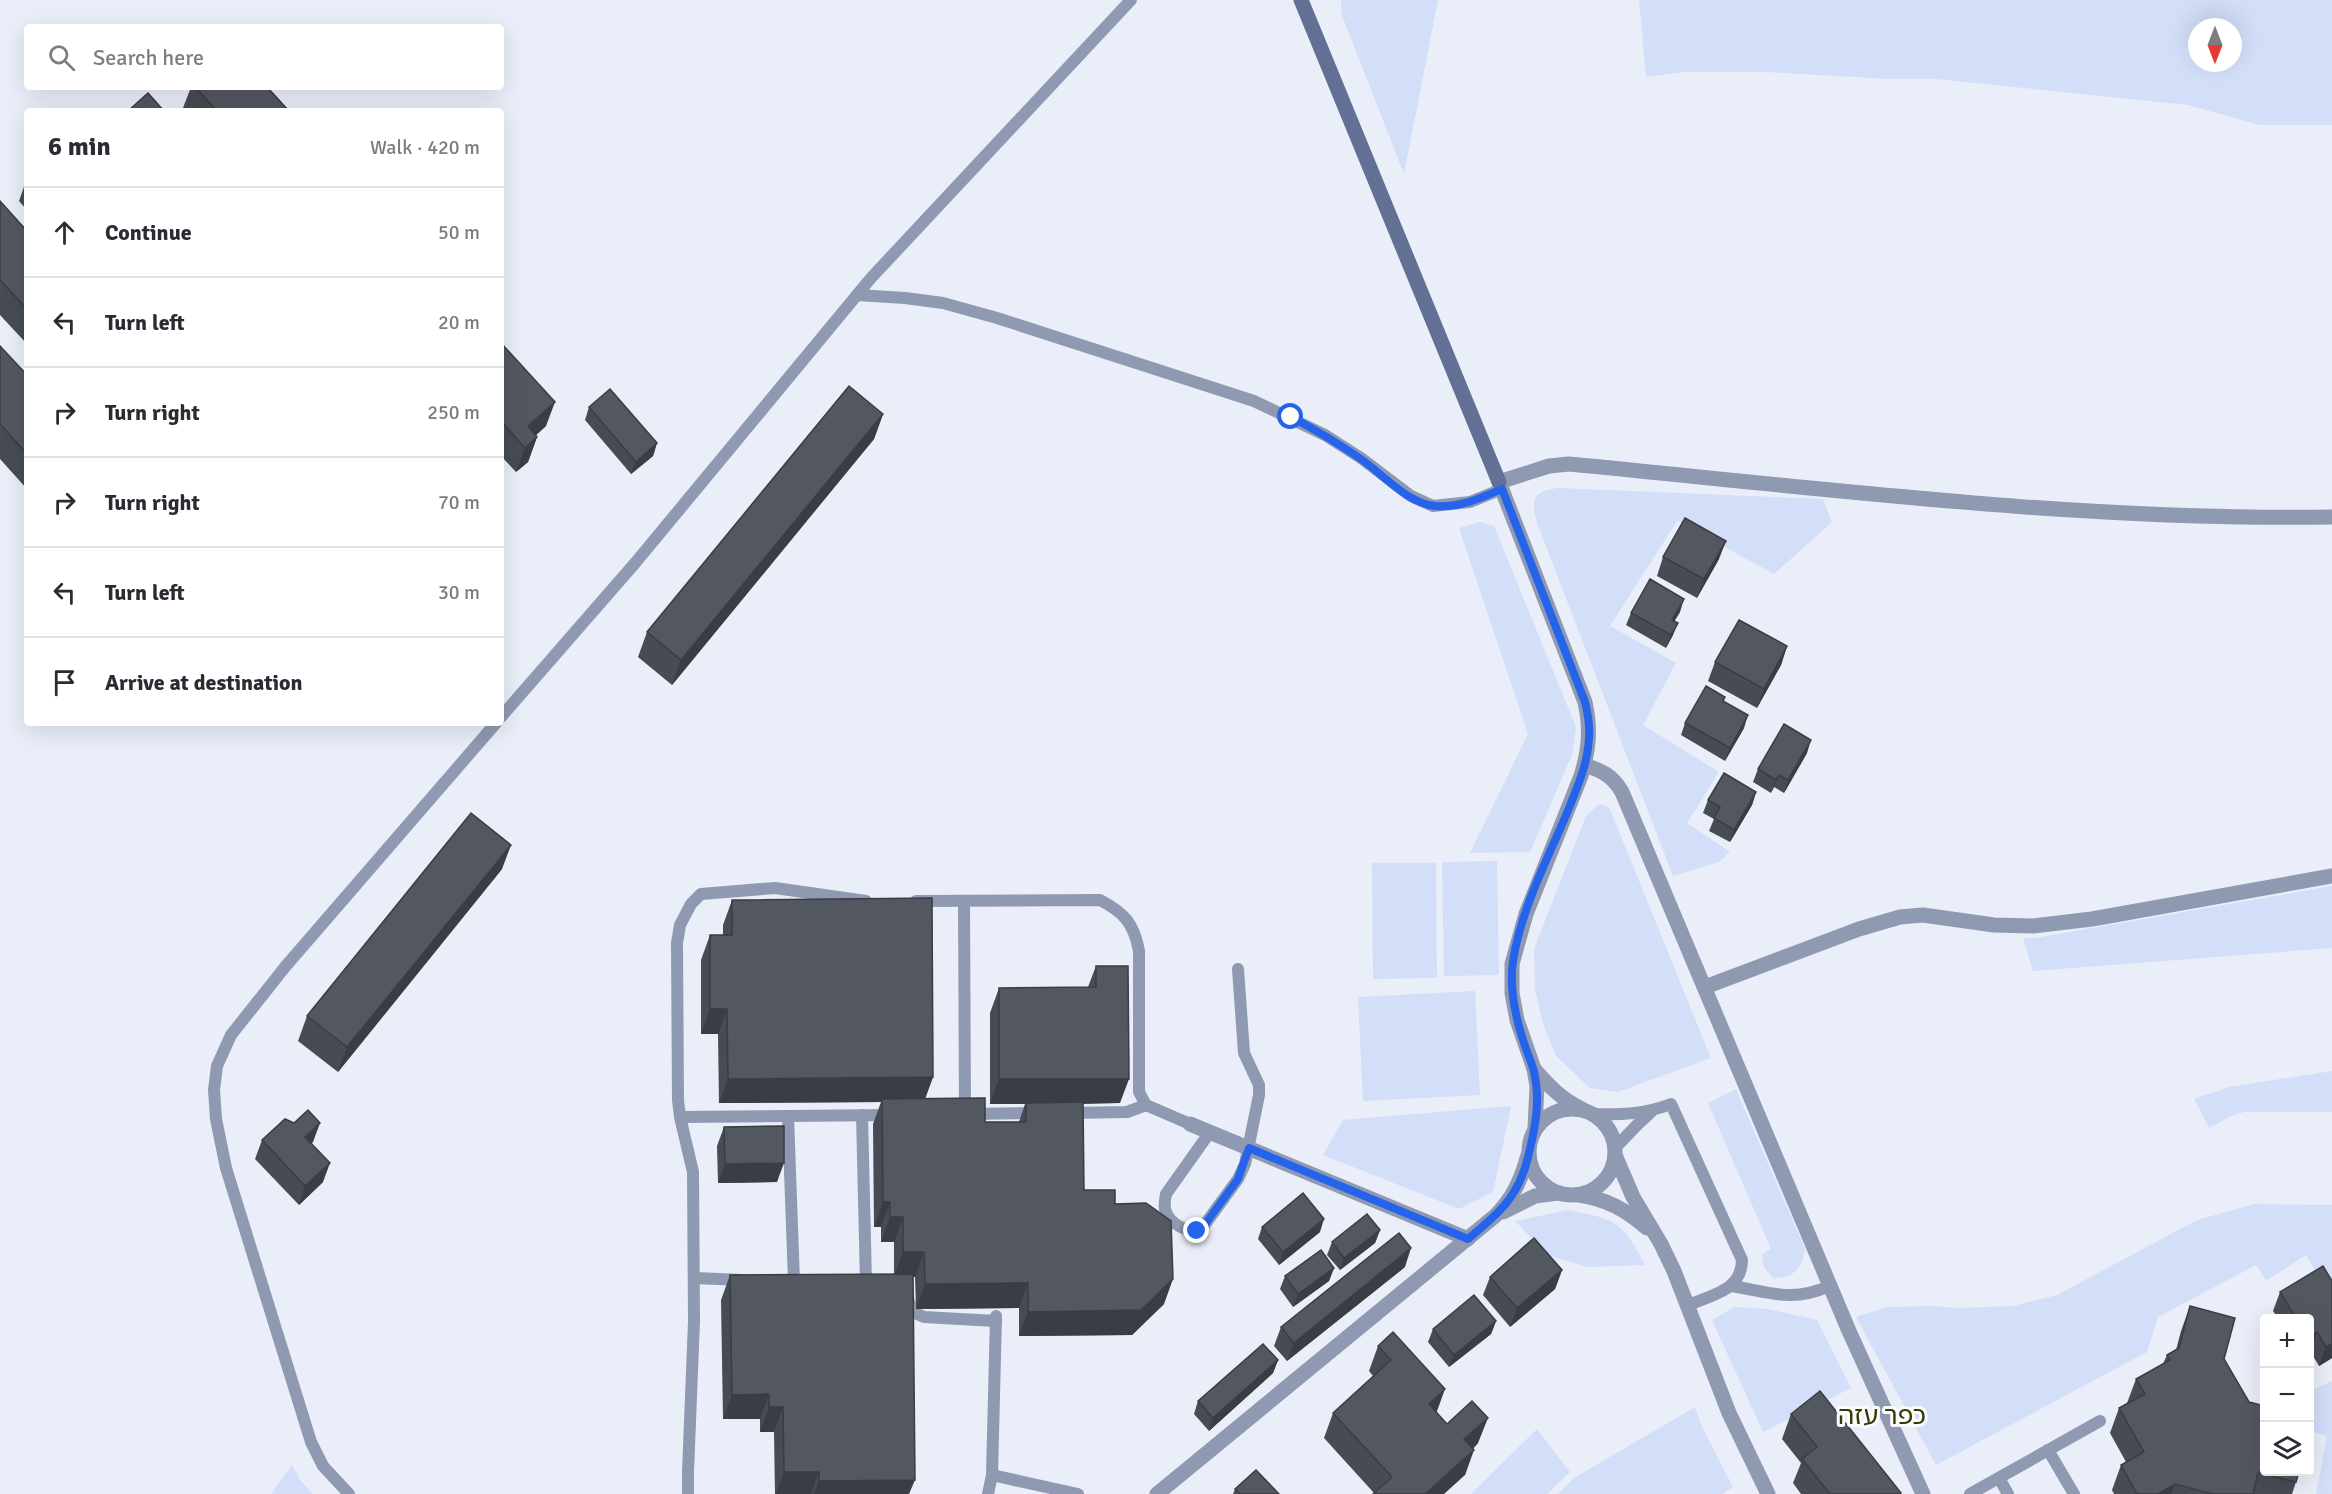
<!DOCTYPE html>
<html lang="en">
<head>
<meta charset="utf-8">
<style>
	:root { --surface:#fff; --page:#f2f2f3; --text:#2b2b33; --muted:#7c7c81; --line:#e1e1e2 }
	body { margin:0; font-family:Signika,"Noto Sans Hebrew",sans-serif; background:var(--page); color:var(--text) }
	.controls { position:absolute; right:18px; bottom:18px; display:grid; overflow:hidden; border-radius:6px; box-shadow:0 6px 24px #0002 }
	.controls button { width:54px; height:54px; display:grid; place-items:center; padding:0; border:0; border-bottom:2px solid var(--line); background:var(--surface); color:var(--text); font:30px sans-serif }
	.compass { position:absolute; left:2188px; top:18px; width:54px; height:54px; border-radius:50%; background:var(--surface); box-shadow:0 6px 24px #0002; rotate:180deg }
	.stop { position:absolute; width:18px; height:18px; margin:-14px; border:4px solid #2563eb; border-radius:50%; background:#fff }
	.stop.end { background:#2563eb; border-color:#fff; box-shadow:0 2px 6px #0008 }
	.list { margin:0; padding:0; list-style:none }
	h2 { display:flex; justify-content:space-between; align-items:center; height:78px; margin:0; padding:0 24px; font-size:26px }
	h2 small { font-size:20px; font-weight:400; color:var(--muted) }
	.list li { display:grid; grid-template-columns:39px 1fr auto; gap:18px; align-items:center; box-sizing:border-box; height:90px; padding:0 24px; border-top:2px solid var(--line) }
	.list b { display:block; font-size:22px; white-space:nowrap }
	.list em { font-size:20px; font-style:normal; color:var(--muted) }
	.icon { flex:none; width:33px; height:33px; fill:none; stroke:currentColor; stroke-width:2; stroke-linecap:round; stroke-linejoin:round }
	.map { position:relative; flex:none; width:2332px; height:1494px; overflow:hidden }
	.search { position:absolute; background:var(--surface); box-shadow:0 6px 24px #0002; left:24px; top:24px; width:480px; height:66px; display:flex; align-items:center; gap:15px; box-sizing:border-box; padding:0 21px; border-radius:6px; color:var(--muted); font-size:22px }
	.panel { position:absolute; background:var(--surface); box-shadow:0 6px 24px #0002; left:24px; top:108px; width:480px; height:618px; border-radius:6px }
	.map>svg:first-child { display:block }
	.green { fill:#d3def9; fill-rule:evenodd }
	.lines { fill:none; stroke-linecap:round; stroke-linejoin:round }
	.service { stroke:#8f99b1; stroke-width:12 }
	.minor { stroke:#8f99b1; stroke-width:15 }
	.tertiary { stroke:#8f99b1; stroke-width:15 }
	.secondary { stroke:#627093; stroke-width:15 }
	.wall { fill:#474b53 }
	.shaded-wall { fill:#3a3d43 }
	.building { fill:#535760; stroke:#3a3d43; stroke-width:1.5 }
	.route { stroke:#2563eb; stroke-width:8 }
	.labels { text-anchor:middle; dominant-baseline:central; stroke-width:6; stroke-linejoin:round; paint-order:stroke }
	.quarter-label { font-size:26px; fill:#343b00; stroke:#fafbfd }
</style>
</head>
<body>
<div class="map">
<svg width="2332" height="1494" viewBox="0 0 2332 1494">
	<rect width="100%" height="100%" fill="#e9eef9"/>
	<!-- green -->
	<g class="green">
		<polygon points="1341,0 1438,0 1404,174 1341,13"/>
		<path d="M1639,0H2332V125H2260L2188,105L1936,79H1890L1765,72H1683L1646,77ZM2197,27H2233V63H2197Z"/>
		<path d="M1558,488L1823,499L1832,522L1774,574L1677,521L1610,626L1676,663L1643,725L1719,772L1687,823L1730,852L1719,862L1673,876L1537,523C1531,498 1532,492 1558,488Z"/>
		<polygon points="1480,522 1494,526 1576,727 1572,755 1530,852 1470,853 1528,734 1459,528"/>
		<polygon points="1599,804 1609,807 1711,1058 1618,1092 1590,1088 1556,1056 1543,1024 1535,989 1534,949 1586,816"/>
		<polygon points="1497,861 1499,975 1444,976 1442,862"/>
		<polygon points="1372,863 1436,863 1437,978 1373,979"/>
		<polygon points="2332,886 2332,948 2033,971 2023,938 2035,938"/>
		<polygon points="1475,991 1480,1095 1363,1101 1358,997"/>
		<polygon points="2332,1071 2332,1112 2244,1112 2231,1116 2209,1128 2194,1099 2229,1087"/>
		<path d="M1736,1089L1805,1249C1802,1269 1794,1278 1773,1278L1764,1267L1762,1254L1771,1249L1708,1103Z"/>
		<polygon points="1511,1106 1493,1192 1459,1209 1323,1155 1343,1120"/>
		<polygon points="2255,1204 2332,1205 2332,1299 2306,1255 2266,1281 2256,1265 2158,1317 2147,1352 1936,1465 1856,1317 1887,1307 1933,1306 1956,1308 2013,1306 2057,1295 2197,1220"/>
		<path d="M1568,1210C1616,1219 1623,1222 1645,1265L1587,1267L1548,1255L1515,1221Z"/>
		<polygon points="1734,1307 1768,1309 1817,1320 1851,1388 1763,1432 1712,1320"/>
		<polygon points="2332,1381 2332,1494 2316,1494 2327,1436 2310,1431 2310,1391"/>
		<polygon points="1695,1407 1702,1427 1733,1487 1722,1494 1558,1494 1574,1478"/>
		<polygon points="1537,1429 1570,1472 1547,1494 1471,1494"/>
		<polygon points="292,1465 300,1480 313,1494 271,1494"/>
	</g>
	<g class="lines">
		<!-- service -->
		<g class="service">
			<polyline points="857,295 905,298 943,303 997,318 1254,401 1325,435 1361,458 1411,496 1433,506 1470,502 1502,489"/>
			<polyline points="501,717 636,562 871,278 1131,0"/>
			<path d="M916,901L1100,900C1125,913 1134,924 1139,951V1092L1146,1105L1190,1124"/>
			<polyline points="964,901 965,1113"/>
			<polyline points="1068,1113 1127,1112 1146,1105"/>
			<polyline points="969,1114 1039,1113"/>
			<path d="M1593,1114C1621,1115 1645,1114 1671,1104L1742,1260C1742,1290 1712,1295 1688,1305"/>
			<polyline points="862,1115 866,1283"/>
			<polyline points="788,1116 794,1281"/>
			<polyline points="680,1117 892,1115"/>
			<path d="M1210,1132L1166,1194C1165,1199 1164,1204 1165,1209C1169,1224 1190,1236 1203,1227L1238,1179L1245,1164L1259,1095V1085L1244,1053L1238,969"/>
			<polyline points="1615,1148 1637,1125 1651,1112"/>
			<polyline points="694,1278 743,1280"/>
			<path d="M1731,1286C1771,1292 1790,1303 1830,1286"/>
			<polyline points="908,1299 913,1312 924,1317 996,1321"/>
			<polyline points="2048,1450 2074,1494"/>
			<polyline points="992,1475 1078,1494"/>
			<polyline points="1999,1478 2008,1494"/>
			<polyline points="349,1494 323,1466 311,1442 226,1168 216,1119 214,1090 217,1066 231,1035 285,967 496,723"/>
			<polyline points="688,1494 688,1472 694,1321 693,1172 680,1117 678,1100 677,943 680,925 691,904 701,894 775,888 866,901"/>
			<polyline points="988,1494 992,1475 996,1316"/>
			<polyline points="1970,1494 2100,1421"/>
		</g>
		<!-- minor -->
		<g class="minor">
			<path d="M1499,482L1549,466L1569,464C1821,488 2078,521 2332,517"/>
			<path d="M1585,765C1602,771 1612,775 1622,792L1849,1331L1923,1494"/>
			<polyline points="1705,987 1859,929 1900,917 1923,915 1994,925 2033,926 2092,919 2332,876"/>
			<polyline points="1190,1124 1468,1239"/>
			<polyline points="1615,1155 1633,1197 1661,1244 1674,1271 1729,1413 1768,1494"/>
			<path d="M1579,1195C1607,1199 1626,1210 1647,1228"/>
			<polyline points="1503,1212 1535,1196 1558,1193"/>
			<path d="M1157,1494L1495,1216C1513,1198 1521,1180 1528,1155"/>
		</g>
		<!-- tertiary -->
		<g class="tertiary">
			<path d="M1499,482L1585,702C1591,729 1589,750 1581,776L1526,914L1512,964V993L1517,1020L1534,1069L1537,1086L1535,1128"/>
			<path d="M1534,1069C1549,1086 1561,1099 1582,1109"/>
			<circle cx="1572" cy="1152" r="43"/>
		</g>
		<!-- secondary -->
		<polyline class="secondary" points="1301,0 1499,482"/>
	</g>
	<!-- wall -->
	<g class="wall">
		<polygon points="191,87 267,87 289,111 186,111 183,108"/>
		<polygon points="27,178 27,210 19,201"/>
		<polygon points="0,201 27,231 27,344 0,315"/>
		<polygon points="501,343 546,426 536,435 537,437 528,462 516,472 501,456"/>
		<polygon points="0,346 27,375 27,489 0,459"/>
		<polygon points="589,407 657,443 653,456 631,474 585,420"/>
		<polygon points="883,414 874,439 672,685 638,657 647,632"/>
		<polygon points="1663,557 1719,559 1697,598 1657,576"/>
		<polygon points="1680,612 1674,621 1673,635 1666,648 1626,625 1631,613"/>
		<polygon points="1787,646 1781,665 1757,708 1708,681 1715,662"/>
		<polygon points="1724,701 1744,728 1725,761 1681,735 1685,723"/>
		<polygon points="1807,753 1784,793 1774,787 1771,793 1753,782 1758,769"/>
		<polygon points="1756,792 1752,805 1730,842 1709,831 1714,819 1703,813 1708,800"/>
		<polygon points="502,869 338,1072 298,1041 307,1016"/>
		<polygon points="732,900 933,1077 925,1098 985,1122 1019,1122 1025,1104 990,1104 990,1013 999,988 1088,987 1096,966 1120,1103 1083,1104 1084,1190 1115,1204 1164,1304 1132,1335 1019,1336 1019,1308 916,1309 915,1277 913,1277 909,1494 775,1494 774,1432 760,1432 760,1419 723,1419 721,1300 730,1275 894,1274 894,1242 881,1242 881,1227 874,1227 873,1124 881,1102 719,1103 718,1034 701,1034 701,960 710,935 723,935 723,925"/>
		<polygon points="724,1127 777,1182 718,1183 717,1146"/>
		<polygon points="262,1140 313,1142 311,1143 323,1182 299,1205 255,1159"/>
		<polygon points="1262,1227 1320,1232 1279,1265 1258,1239"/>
		<polygon points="1380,1230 1375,1243 1340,1270 1327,1255 1332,1242"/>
		<polygon points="1405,1267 1287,1361 1274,1346 1281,1327"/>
		<polygon points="1334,1268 1329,1281 1293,1307 1280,1289 1285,1276"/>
		<polygon points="1562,1270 1555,1289 1510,1327 1483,1295 1490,1277"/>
		<polygon points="2332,1281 2332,1358 2319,1366 2310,1351 2310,1318 2278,1318 2273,1311 2280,1292"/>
		<polygon points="2190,1306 2224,1359 2296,1482 2292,1494 2114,1494 2112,1490 2121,1465 2126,1462 2110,1433 2119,1408 2127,1403 2136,1379 2163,1364 2167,1355 2176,1350 2181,1331"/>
		<polygon points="1496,1321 1491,1334 1449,1367 1428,1342 1433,1329"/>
		<polygon points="1393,1332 1437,1413 1447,1424 1478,1443 1473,1449 1465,1475 1374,1493 1324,1438 1333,1413 1373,1376 1369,1371 1378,1346"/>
		<polygon points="1278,1360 1273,1373 1209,1431 1194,1414 1198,1401"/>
		<polygon points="1791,1414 1900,1494 1801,1494 1793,1483 1801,1463 1782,1439"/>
		<polygon points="1235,1489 1279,1494 1233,1494"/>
	</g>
	<!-- shaded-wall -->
	<g class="shaded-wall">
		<polygon points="555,402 546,426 524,446 528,426"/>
		<polygon points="883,414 874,439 672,685 681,660"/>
		<polygon points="537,437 528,462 516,472 525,448"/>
		<polygon points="657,443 653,456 631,474 636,462"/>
		<polygon points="1726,541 1719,559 1697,598 1704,579"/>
		<polygon points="1684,599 1680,612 1668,632 1672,620"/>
		<polygon points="1678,623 1673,635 1666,648 1671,635"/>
		<polygon points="1787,646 1781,665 1757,708 1764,689"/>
		<polygon points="1748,715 1744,728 1725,761 1730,748"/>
		<polygon points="1811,740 1807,753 1784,793 1788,780"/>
		<polygon points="1779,775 1774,787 1771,793 1776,780"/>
		<polygon points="1756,792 1752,805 1730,842 1734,830"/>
		<polygon points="511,845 502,869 338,1072 347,1047"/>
		<polygon points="710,1009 727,1009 718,1034 701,1034"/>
		<polygon points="933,1077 924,1102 882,1099 881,1102 719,1103 728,1079"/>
		<polygon points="999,1079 1129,1079 1120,1103 990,1104"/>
		<polygon points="320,1123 313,1142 298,1155 305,1137"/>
		<polygon points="330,1163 323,1182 299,1205 305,1186"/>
		<polygon points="784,1163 777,1182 718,1183 725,1164"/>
		<polygon points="883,1202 890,1202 881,1227 874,1227"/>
		<polygon points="890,1217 903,1217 894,1242 881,1242"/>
		<polygon points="1324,1219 1320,1232 1279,1265 1283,1252"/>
		<polygon points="1380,1230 1375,1243 1340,1270 1344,1258"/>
		<polygon points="1411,1248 1405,1267 1287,1361 1294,1343"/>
		<polygon points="903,1252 924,1252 915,1277 894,1277"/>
		<polygon points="1334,1268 1329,1281 1293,1307 1298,1294"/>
		<polygon points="1562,1270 1555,1289 1510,1327 1517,1308"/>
		<polygon points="1173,1279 1164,1304 1132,1335 1019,1336 1028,1312"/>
		<polygon points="1028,1283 1019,1308 916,1309 925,1284"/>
		<polygon points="1496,1321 1491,1334 1449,1367 1454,1355"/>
		<polygon points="2317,1332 2310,1351 2310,1336"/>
		<polygon points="2332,1344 2332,1358 2319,1366 2326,1347"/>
		<polygon points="1278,1360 1273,1373 1209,1431 1213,1418"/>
		<polygon points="1445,1389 1436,1414 1429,1404"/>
		<polygon points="769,1394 760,1419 723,1419 732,1395"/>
		<polygon points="769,1407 783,1407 774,1432 760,1432"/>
		<polygon points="1488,1418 1478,1443 1455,1464 1464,1439"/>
		<polygon points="1474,1450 1465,1475 1444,1494 1425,1494"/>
		<polygon points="784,1472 819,1472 811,1494 776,1494"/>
		<polygon points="915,1480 909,1494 814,1494 819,1481"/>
		<polygon points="2175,1484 2171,1494 2158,1494"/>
	</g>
	<!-- building -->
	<g class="building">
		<polygon points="195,87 267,87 289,111 217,111"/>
		<polygon points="148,93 164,111 128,111"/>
		<polygon points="0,201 27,231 27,309 0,280"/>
		<polygon points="501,343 555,402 528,426 537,437 525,448 501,421"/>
		<polygon points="0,346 27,375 27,454 0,424"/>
		<polygon points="849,386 883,414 681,660 647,632"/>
		<polygon points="610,389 657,443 636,462 589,407"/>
		<polygon points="1685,518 1726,541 1704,579 1663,557"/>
		<polygon points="1650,579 1684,599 1672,620 1678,623 1671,635 1631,613"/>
		<polygon points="1739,620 1787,646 1764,689 1715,662"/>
		<polygon points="1706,686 1725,697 1723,701 1748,715 1730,748 1685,723"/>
		<polygon points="1784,724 1811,740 1788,780 1779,775 1776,780 1758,769"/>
		<polygon points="1724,773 1756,792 1734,830 1714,818 1720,807 1708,800"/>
		<polygon points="471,813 511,845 347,1047 307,1016"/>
		<polygon points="932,898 933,1077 728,1079 727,1009 710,1009 710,935 732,935 732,900"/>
		<polygon points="1096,966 1128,966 1129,1079 999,1079 999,988 1096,987"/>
		<polygon points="985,1098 985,1122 1026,1122 1026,1103 1083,1102 1084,1190 1115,1190 1115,1204 1146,1203 1171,1221 1173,1279 1141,1310 1028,1312 1028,1283 925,1284 924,1252 903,1252 903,1217 890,1217 890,1202 883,1202 882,1099"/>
		<polygon points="308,1110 320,1123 305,1137 330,1163 305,1186 262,1140 285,1119 294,1123"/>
		<polygon points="784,1126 784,1163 725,1164 724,1127"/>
		<polygon points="1303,1193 1324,1219 1283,1252 1262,1227"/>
		<polygon points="1367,1214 1380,1230 1344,1258 1332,1242"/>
		<polygon points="1399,1233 1411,1248 1294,1343 1281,1327"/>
		<polygon points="1534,1238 1562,1270 1517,1308 1490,1277"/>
		<polygon points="1321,1250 1334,1268 1298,1294 1285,1276"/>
		<polygon points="2323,1266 2332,1281 2332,1344 2326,1347 2317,1332 2310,1336 2310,1318 2296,1318 2280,1292"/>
		<polygon points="913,1274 915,1480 819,1481 819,1472 784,1472 783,1407 769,1407 769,1394 732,1395 730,1275"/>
		<polygon points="1474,1295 1496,1321 1454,1355 1433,1329"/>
		<polygon points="2190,1306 2235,1318 2224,1359 2249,1402 2265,1406 2265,1472 2299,1472 2296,1482 2258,1473 2253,1494 2213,1494 2175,1484 2158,1494 2137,1494 2121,1465 2144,1452 2119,1408 2145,1394 2136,1379 2170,1360 2167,1355 2179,1348"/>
		<polygon points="1393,1332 1445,1389 1429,1404 1447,1424 1472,1401 1488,1418 1464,1439 1474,1450 1425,1494 1373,1494 1392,1477 1333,1413 1391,1360 1378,1346"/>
		<polygon points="1263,1344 1278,1360 1213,1418 1198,1401"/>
		<polygon points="1820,1391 1901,1493 1900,1494 1830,1494 1802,1459 1817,1447 1791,1414"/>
		<polygon points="2310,1417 2312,1418 2310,1429"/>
		<polygon points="1256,1470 1279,1494 1240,1494 1235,1489"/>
	</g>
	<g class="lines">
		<!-- route -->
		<path class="route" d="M1197,1231L1203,1227L1238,1179L1249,1148L1468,1239C1498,1214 1519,1197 1528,1157C1535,1129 1541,1101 1534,1072C1532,1063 1528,1055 1525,1046C1516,1020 1509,989 1513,961C1521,908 1549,857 1569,808C1578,785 1588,763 1589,738C1590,726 1588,714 1585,702L1502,489C1481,498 1459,508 1435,506C1406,503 1381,472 1358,457C1336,442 1314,429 1291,417"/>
	</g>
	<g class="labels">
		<!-- quarter labels -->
		<g class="quarter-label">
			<text x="1882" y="1416">כפר עזה</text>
		</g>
	</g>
</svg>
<div class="controls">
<button>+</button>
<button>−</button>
<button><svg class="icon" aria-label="layers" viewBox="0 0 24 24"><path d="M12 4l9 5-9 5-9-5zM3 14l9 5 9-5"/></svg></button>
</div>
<svg class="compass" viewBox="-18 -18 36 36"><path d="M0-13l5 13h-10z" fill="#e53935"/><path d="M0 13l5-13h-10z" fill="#7c7c81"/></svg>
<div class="stop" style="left:1291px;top:417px"></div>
<div class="stop end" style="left:1197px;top:1231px"></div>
<div class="search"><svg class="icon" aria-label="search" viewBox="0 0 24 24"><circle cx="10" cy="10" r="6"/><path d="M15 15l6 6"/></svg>Search here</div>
<section class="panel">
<h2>6 min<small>Walk · 420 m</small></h2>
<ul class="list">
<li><svg class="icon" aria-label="ahead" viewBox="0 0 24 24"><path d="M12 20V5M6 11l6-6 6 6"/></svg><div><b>Continue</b></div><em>50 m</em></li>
<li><svg class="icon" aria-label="left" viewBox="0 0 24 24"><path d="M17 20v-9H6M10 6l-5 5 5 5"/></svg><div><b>Turn left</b></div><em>20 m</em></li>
<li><svg class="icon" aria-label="right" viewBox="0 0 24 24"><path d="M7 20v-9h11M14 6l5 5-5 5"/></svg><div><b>Turn right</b></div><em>250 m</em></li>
<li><svg class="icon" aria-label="right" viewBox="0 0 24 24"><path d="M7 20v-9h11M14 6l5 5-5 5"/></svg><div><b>Turn right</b></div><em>70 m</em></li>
<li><svg class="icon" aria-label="left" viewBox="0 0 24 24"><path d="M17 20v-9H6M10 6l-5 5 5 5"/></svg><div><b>Turn left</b></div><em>30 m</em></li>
<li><svg class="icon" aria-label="arrive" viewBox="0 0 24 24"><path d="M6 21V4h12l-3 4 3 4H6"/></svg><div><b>Arrive at destination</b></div></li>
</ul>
</section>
</div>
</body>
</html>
